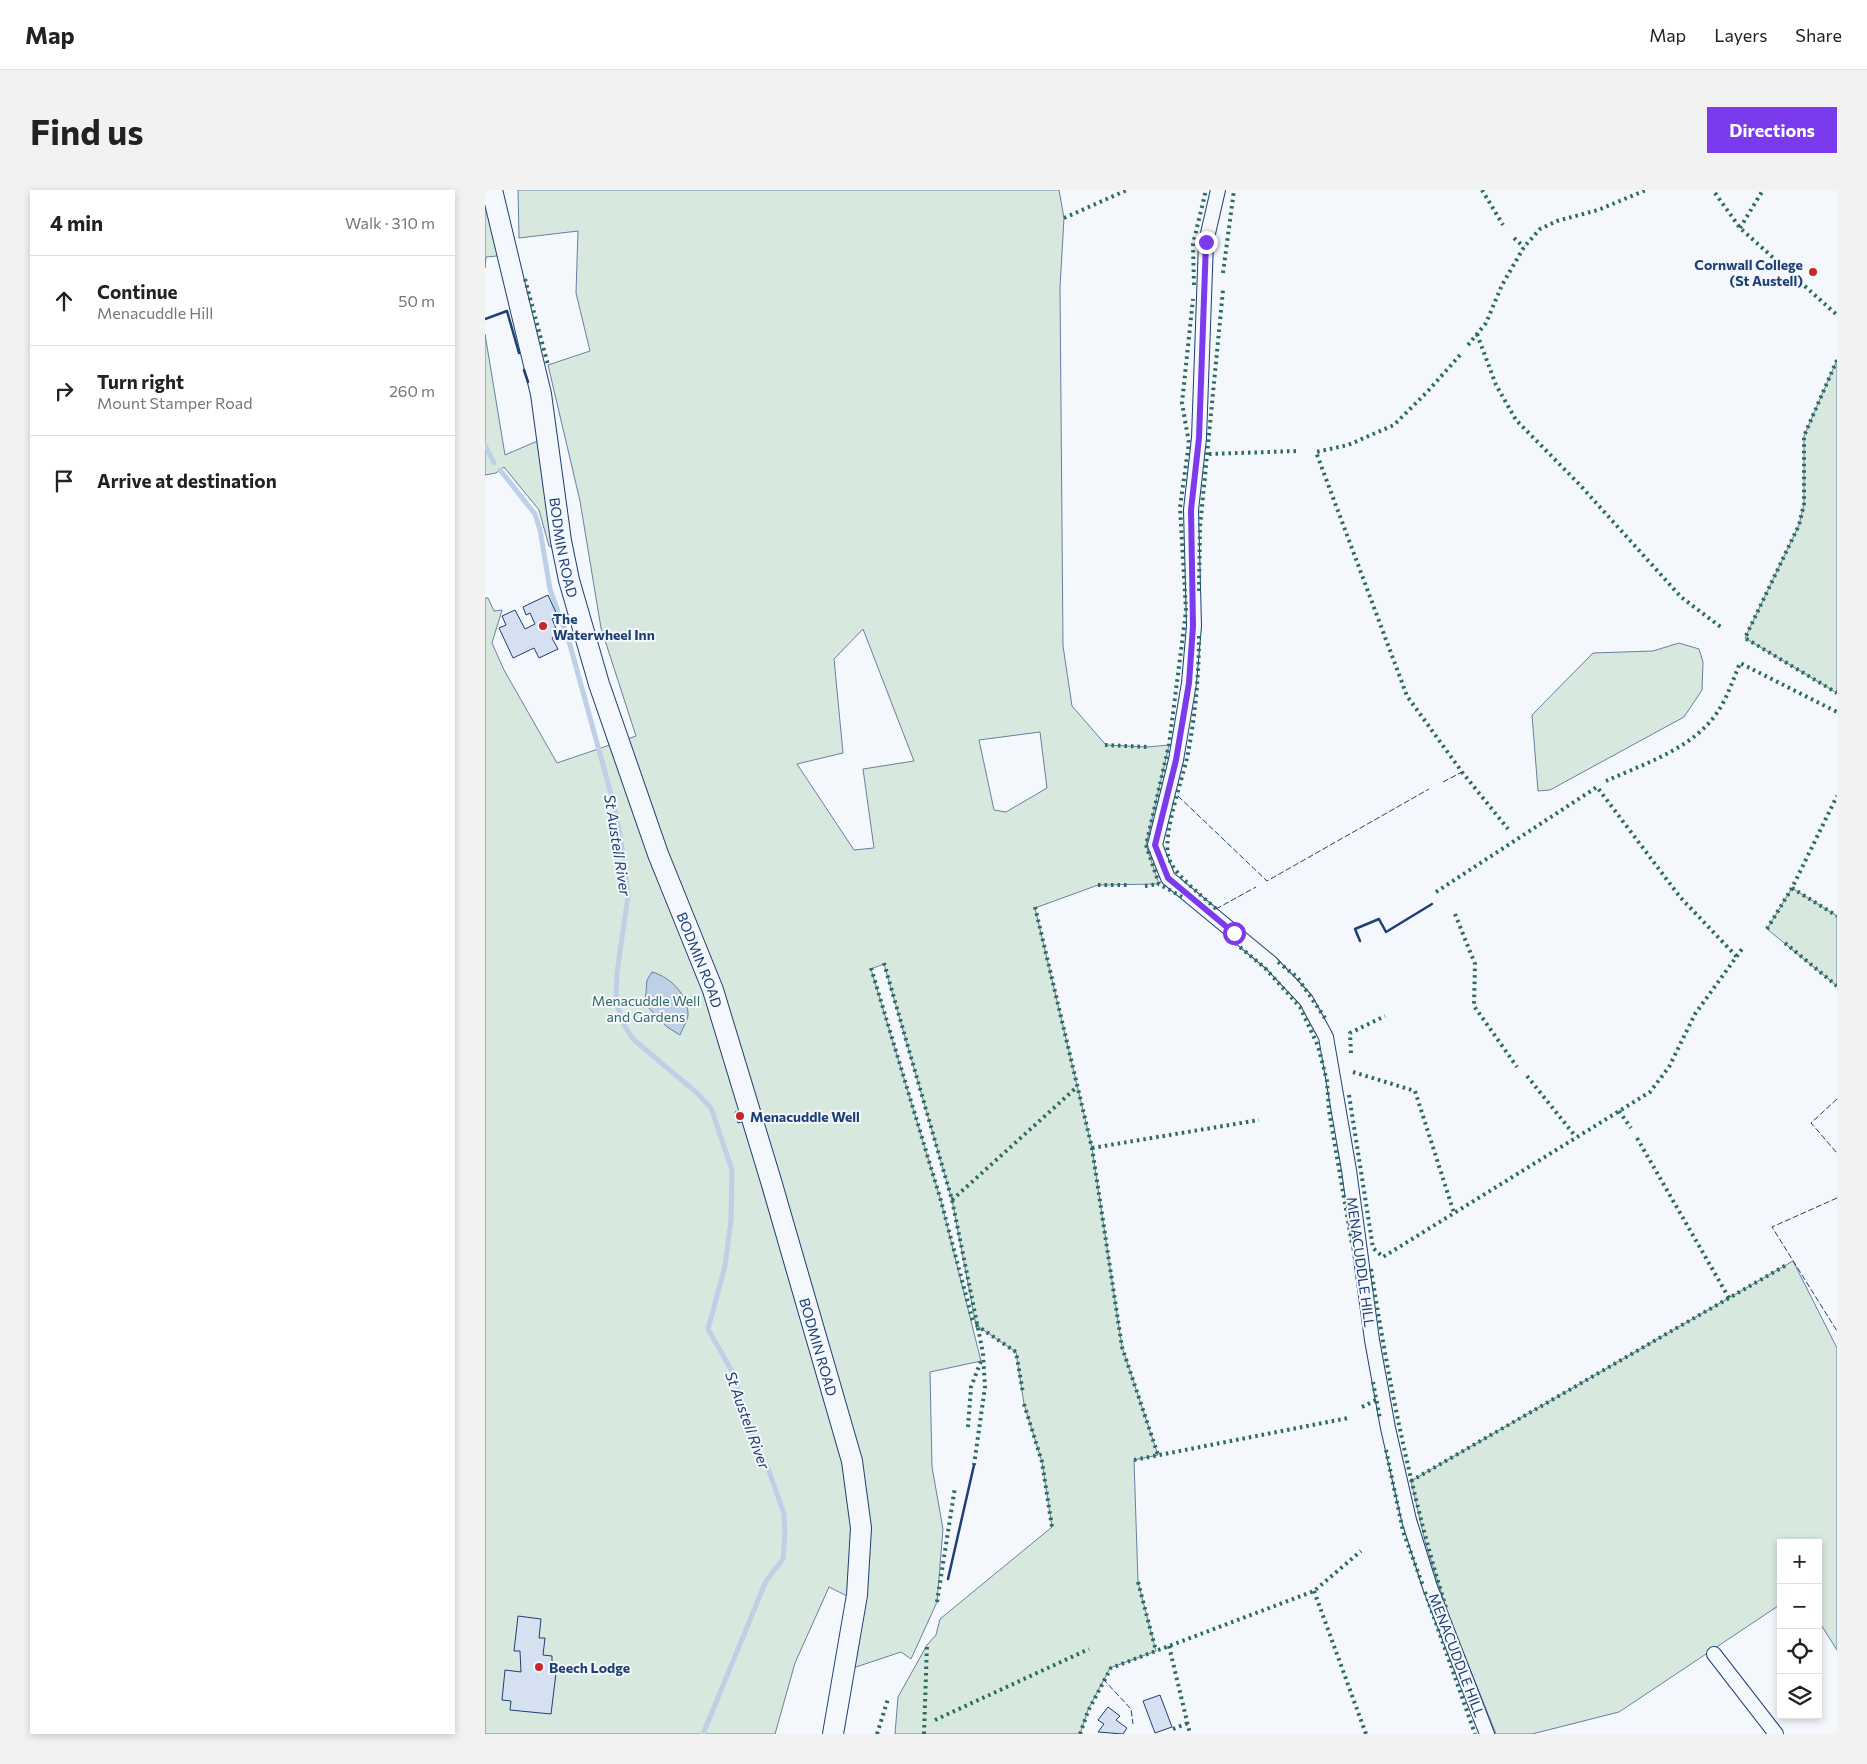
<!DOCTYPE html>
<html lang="en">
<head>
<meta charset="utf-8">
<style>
	:root { --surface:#fff; --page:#f2f2f2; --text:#222; --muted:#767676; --line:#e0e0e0; --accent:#7c3aed }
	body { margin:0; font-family:Commissioner,sans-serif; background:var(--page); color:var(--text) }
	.controls { position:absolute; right:15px; bottom:15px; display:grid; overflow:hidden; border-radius:0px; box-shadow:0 2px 8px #0003 }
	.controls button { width:45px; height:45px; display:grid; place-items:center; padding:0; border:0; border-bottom:1px solid var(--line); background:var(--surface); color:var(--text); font:25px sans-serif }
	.stop { position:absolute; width:15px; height:15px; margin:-11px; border:4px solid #7c3aed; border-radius:50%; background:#fff }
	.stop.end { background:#7c3aed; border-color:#fff; box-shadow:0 1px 5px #0008 }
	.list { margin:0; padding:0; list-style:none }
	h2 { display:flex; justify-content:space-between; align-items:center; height:65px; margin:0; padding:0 20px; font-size:21px }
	h2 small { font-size:16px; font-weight:400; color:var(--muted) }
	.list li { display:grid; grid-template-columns:32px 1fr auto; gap:15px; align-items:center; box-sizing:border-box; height:90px; padding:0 20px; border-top:1px solid var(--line) }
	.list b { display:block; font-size:19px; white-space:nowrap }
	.list p { margin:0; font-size:16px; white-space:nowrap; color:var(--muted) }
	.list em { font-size:16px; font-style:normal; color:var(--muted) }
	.icon { flex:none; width:28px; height:28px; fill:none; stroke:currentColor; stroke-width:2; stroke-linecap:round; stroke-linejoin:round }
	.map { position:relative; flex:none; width:1352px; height:1544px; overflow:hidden; border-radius:0px }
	header { display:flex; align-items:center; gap:30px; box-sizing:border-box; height:70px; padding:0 25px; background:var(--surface); border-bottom:1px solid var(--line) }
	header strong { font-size:24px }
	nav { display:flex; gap:28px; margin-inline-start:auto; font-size:18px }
	.intro { display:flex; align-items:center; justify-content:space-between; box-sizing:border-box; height:120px; padding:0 30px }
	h1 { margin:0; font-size:35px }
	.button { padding:12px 22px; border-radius:0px; background:var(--accent); color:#fff; font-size:18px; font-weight:700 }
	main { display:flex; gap:30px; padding:0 30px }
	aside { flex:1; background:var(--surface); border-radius:0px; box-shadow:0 2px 8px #0003 }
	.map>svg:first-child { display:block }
	.green { fill:#d7e8df; stroke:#687fa3; fill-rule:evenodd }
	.water { fill:#bed0e5; stroke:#687fa3 }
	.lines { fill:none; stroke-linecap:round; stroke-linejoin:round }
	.stream { stroke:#bed0e5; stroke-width:5 }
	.building { fill:#d5e0f0; stroke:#1d3f73 }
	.minor-casing { stroke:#1d3f73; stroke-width:16 }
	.secondary-casing { stroke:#1d3f73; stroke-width:22 }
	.minor { stroke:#f4f7fb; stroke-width:14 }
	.secondary { stroke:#f4f7fb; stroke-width:20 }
	.hedge { stroke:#2c6c60; stroke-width:4; stroke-dasharray:2.5 4; stroke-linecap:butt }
	.fence { stroke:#1d3f73; stroke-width:1; stroke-dasharray:6 2.5; stroke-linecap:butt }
	.wall { stroke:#1d3f73; stroke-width:2.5 }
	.route { stroke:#7c3aed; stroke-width:6 }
	.poi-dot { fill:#c62828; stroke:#f4f7fb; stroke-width:2 }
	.labels { text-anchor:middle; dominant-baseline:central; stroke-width:4; stroke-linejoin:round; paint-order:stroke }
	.poi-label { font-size:14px; font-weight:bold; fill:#1d3f73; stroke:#f4f7fb; text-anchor:start }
	.street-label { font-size:14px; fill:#1d3f73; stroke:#f4f7fb }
	.park-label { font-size:14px; fill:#2c6c60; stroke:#f4f7fb }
	.water-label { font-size:15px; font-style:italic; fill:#1d3f73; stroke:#f4f7fb }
</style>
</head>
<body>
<header>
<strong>Map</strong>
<nav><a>Map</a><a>Layers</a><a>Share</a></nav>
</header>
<div class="intro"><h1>Find us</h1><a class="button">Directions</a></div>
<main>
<aside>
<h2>4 min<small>Walk · 310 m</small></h2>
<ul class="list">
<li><svg class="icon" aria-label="ahead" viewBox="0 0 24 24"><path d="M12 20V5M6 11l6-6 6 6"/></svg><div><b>Continue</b><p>Menacuddle Hill</p></div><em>50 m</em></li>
<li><svg class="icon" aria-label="right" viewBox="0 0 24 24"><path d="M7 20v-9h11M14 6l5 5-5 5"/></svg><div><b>Turn right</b><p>Mount Stamper Road</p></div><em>260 m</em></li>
<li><svg class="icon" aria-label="arrive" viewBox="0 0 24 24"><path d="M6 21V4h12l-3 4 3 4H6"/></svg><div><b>Arrive at destination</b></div></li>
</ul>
</aside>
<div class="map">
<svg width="1352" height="1544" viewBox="0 0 1352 1544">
	<rect width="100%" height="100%" fill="#f4f7fb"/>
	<!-- green -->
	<g class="green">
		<polygon points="0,0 23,65 1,67 0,78"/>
		<path d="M33,0H574L579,28L575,97L578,456L587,516L621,555L662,557L684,555L661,655L674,694L613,695L550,718L607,958L637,1157L673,1265L649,1270L653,1392L671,1461L625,1478L603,1520L595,1544H410L413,1507L442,1455L451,1445L455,1429L567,1337L557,1272L539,1214L531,1162L491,1135L467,1010L399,774L386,779L456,1011L496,1171L445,1182L447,1277L458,1339L452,1412L426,1469L416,1462L356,1482L368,1409L344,1397L310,1473L290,1544H0V408H3L9,421L17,420L7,453L19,480L72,573L151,546L116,438L95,311L63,175L105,161L91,103L93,41L34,48ZM378,439L429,571L378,579L389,658L369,660L312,574L358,563L349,469ZM555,542L562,598L521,622L509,620L494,550Z"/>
		<polygon points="0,144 20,265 64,246 83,361 64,356 54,320 19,277 11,283 0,285"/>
		<polygon points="1352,170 1352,503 1260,448 1314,335 1319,314 1319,246"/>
		<polygon points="1194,453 1214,459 1218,472 1217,500 1199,527 1065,600 1053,601 1047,525 1108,463 1168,461"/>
		<polygon points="1307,698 1352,726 1352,796 1282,739"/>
		<polygon points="1308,1071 1352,1158 1352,1460 1333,1430 1333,1353 1296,1353 1296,1414 1134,1522 1047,1544 1011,1544 963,1424 940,1351 926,1291"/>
	</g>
	<!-- water -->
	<path class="water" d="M167,782C186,787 204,806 203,826C202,832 197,839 195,845L182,837L160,814L162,790Z"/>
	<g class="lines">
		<!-- stream -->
		<g class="stream">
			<polyline points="0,255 9,273"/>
			<polyline points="15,280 50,324 55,340 65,399 85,455 128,611 136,650 143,706 132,783 131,807 136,830 148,849 212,903 226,918 247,980 246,1030 240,1076 223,1139 249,1185 269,1252 284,1281 299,1324 300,1344 298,1369 281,1391 218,1544"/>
		</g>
	</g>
	<!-- building -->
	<g class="building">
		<polygon points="63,405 73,427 67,429 74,445 67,448 73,459 54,468 49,458 28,468 14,438 21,435 17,426 30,420 40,439 50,434 45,423 41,425 38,417"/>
		<polygon points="256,920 260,931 253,933 250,922"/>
		<polygon points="33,1426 56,1429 54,1448 60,1448 58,1465 67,1466 67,1474 72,1475 66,1524 25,1520 26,1511 17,1510 20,1480 36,1482 35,1461 29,1461"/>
		<polygon points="675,1505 687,1537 670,1543 658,1511"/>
		<polygon points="623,1517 635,1526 631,1530 642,1538 638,1544 613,1542 619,1534 613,1530"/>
	</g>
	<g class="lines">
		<!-- minor casing -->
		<g class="minor-casing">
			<g id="minor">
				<polyline points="733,0 721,52 714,248 706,320 709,436 704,493 691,570 670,655 683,688 786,773 821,810 841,847 864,980 887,1150 903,1238 924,1330 945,1397 1002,1544"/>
				<polyline points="1229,1464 1291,1544"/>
			</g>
		</g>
		<!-- secondary casing -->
		<g class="secondary-casing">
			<g id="secondary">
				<path id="s1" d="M7,0L56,204L76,351L84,390L114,494L173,664L228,800L286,991L367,1271L376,1338L372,1405L348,1544"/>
			</g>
		</g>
		<!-- minor -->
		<use href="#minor" class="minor"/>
		<!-- secondary -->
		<use href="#secondary" class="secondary"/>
		<!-- hedge -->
		<g class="hedge">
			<polyline points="997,0 1018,35"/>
			<polyline points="1230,3 1255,38 1352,125"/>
			<polyline points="579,28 642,0"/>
			<polyline points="1255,38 1278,0"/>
			<polyline points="1029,48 1039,57"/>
			<polyline points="738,83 749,0"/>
			<polyline points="40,89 63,175"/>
			<polyline points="709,95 708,54 721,0"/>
			<polyline points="992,144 1011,195 1031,230 1095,295 1196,407 1237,438"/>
			<polyline points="983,155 1001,133 1017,95 1039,57 1055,39 1072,31 1113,20 1161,0"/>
			<polyline points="975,165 943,201 909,235 863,255 831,262 922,506 977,582 1023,639"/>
			<polyline points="1352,170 1319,246 1319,314 1314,335 1260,448 1352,503"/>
			<polyline points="724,264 813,261"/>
			<polyline points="714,401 715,337 738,100"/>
			<path d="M714,446C714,485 710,529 702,568C696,594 679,640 683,665C686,683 718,706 731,719"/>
			<polyline points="620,555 662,557"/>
			<path d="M1121,591C1154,576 1197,562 1222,535C1239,518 1246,495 1255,473L1352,522"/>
			<polyline points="613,695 645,695"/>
			<polyline points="660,696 674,694"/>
			<polyline points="1307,698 1352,726"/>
			<polyline points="951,702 1112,597 1195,707 1252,767"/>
			<polyline points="697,707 674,694 661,655 684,555 701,421 695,317 704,253 697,213 708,109"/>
			<polyline points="550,717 607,958 637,1157 673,1265"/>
			<polyline points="970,724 990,774 989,816 1032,877"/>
			<polyline points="1282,739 1307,698 1352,606"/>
			<polyline points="750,753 780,778 815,817 833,856 842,891 844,921 867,1054"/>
			<polyline points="1300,753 1352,796"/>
			<polyline points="793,772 812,787 840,828"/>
			<polyline points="399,773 467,1010 498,1163 500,1197 489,1275"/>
			<polyline points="386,778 456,1011 488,1132"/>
			<polyline points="866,863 865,843 900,826"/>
			<polyline points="868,882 930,901 969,1023"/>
			<polyline points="1042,886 1091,947"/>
			<polyline points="864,905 888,1058 898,1067 1165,902 1184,877 1210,824 1257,759"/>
			<polyline points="1134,921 1146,938"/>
			<polyline points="1152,948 1244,1108"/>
			<polyline points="607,958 774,930"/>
			<polyline points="467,1010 592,897"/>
			<path d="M886,1079C904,1195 927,1309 962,1421"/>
			<polyline points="491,1135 531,1162 538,1203"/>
			<polyline points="888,1192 895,1229"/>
			<polyline points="539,1214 557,1272 567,1337"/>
			<polyline points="877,1217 891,1210"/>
			<polyline points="483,1237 486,1197 496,1171"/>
			<polyline points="901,1260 918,1341 938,1396"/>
			<polyline points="649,1270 863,1228"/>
			<polyline points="926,1291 1303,1074"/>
			<polyline points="653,1392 671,1461"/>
			<polyline points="829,1401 881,1544"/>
			<polyline points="940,1402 990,1544"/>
			<polyline points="452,1412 470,1297"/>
			<polyline points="684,1456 705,1544"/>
			<polyline points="450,1530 604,1459"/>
			<polyline points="688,1539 703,1533"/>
			<polyline points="392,1544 403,1509"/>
			<polyline points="439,1544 442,1455"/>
			<polyline points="595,1544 603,1521 626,1478 829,1401 876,1361"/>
		</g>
		<!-- fence -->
		<g class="fence">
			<polyline points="958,592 977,582"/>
			<polyline points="693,606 782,691 944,599"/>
			<polyline points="731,719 771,697"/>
			<polyline points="1352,909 1326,933 1352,963"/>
			<polyline points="1352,1008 1287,1037 1352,1141"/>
			<polyline points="618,1489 646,1519 648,1534"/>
		</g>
		<!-- wall -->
		<g class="wall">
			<polyline points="0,129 22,121 34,163"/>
			<polyline points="39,180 43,192"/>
			<polyline points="875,751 870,739 894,729 901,742 947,714"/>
			<polyline points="463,1389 489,1275"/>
		</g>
	</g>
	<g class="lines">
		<!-- route -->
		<polyline class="route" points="721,52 714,248 706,320 708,436 704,493 691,570 670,655 683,688 749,743"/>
	</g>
	<!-- markers -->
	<g class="poi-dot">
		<circle cx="1328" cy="82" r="5"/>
		<circle cx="58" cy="436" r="5"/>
		<circle cx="255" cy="926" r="5"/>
		<circle cx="54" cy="1477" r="5"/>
	</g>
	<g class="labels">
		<!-- poi labels -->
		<g class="poi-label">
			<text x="1318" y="74" text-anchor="end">Cornwall College<tspan x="1318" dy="16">(St Austell)</tspan></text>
			<text x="68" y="428">The<tspan x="68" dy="16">Waterwheel Inn</tspan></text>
			<text x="265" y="926">Menacuddle Well</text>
			<text x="64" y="1477">Beech Lodge</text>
		</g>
		<!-- street labels -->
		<g class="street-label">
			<text stroke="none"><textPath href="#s1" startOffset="365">BODMIN ROAD</textPath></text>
			<text stroke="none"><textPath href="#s1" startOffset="800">BODMIN ROAD</textPath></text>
			<text transform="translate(876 1072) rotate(82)">MENACUDDLE HILL</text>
			<text stroke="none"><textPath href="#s1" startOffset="1205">BODMIN ROAD</textPath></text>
			<text transform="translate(972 1465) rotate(69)">MENACUDDLE HILL</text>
		</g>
		<!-- park labels -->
		<g class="park-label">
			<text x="161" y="810">Menacuddle Well<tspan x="161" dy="16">and Gardens</tspan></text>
		</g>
		<!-- water labels -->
		<g class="water-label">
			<text transform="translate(133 655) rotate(81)">St Austell River</text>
			<text transform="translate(263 1230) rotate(70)">St Austell River</text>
		</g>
	</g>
</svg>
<div class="controls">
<button>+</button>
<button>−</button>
<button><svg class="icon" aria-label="locate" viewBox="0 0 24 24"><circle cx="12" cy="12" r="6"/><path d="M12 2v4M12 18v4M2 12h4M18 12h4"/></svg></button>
<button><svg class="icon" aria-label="layers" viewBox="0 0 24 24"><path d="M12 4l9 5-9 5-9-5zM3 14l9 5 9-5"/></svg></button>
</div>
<div class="stop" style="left:749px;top:743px"></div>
<div class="stop end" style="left:721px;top:52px"></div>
</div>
</main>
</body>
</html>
